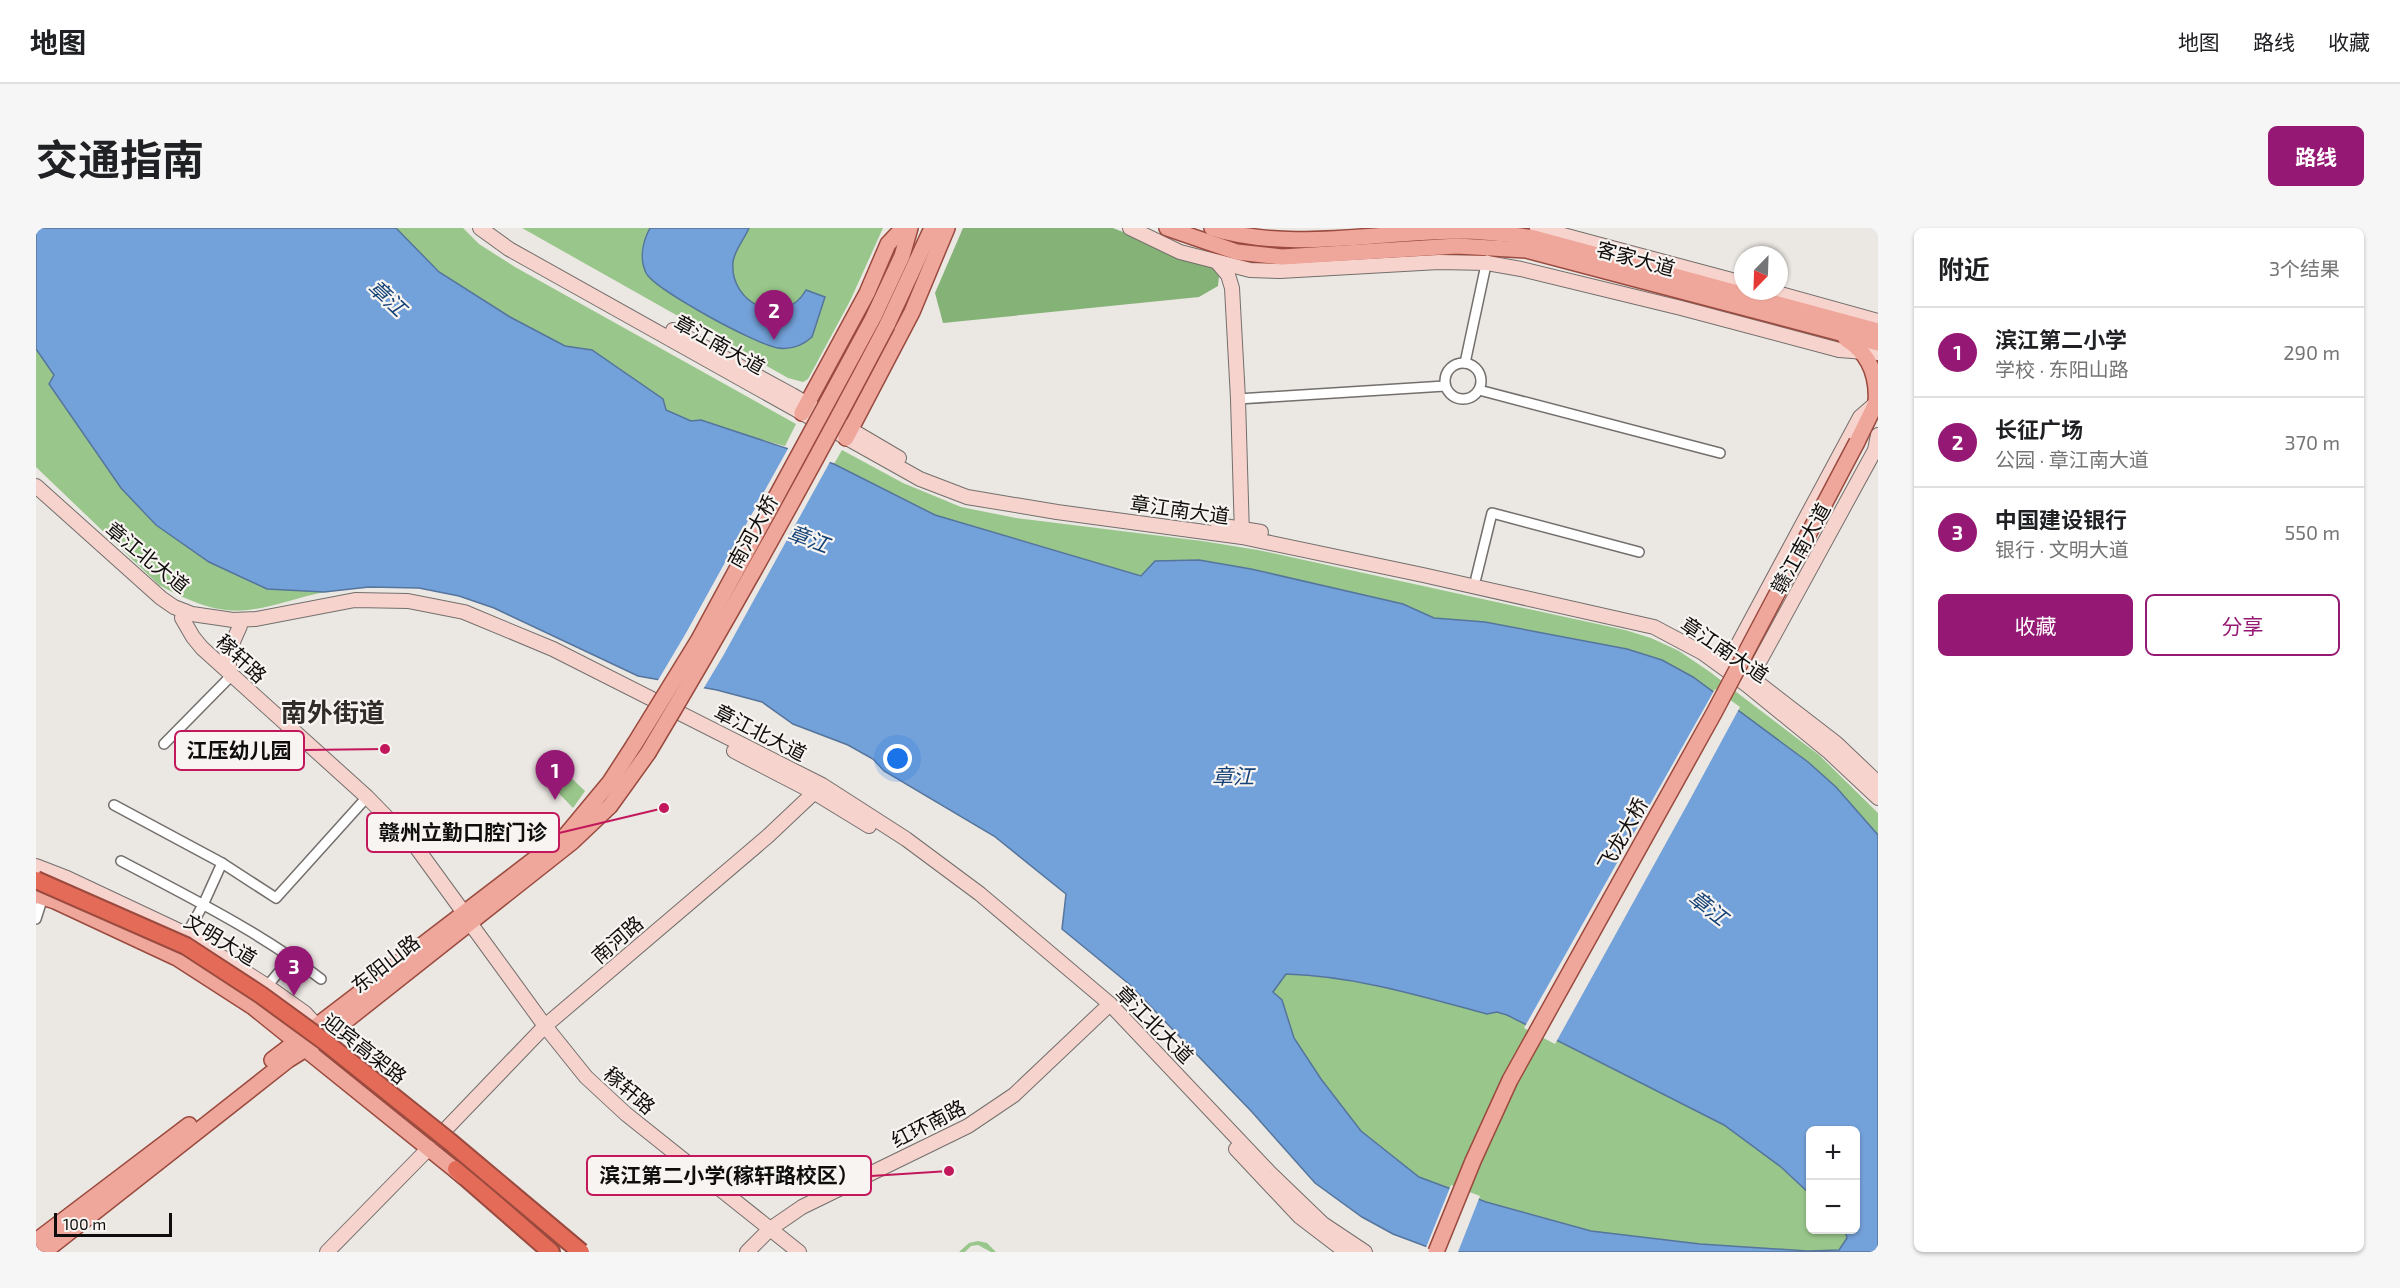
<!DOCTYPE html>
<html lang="zh">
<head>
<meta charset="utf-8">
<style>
	:root { --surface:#fff; --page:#f6f6f6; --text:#202124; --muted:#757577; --line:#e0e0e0; --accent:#951974 }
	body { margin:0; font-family:"Exo 2","Noto Sans SC",sans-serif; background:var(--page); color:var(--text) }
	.controls { position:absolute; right:18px; bottom:18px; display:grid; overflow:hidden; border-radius:9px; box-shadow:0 2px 4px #0004 }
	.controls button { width:54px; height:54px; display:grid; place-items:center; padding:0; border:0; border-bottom:2px solid var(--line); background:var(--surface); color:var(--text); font:30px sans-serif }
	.compass { position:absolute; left:1698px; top:18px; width:54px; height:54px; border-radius:50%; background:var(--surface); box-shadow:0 2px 4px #0004; rotate:203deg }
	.scale { position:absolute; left:18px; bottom:15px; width:118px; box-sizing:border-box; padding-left:6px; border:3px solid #0f0e0d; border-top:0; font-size:16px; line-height:21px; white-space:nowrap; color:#0f0e0d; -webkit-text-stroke:4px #f8f4f1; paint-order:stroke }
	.you { position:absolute; left:862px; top:531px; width:21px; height:21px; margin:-15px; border:4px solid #fff; border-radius:50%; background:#1a73e8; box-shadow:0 0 0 9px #1a73e833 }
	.badge { display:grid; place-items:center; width:39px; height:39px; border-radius:50%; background:var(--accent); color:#fff; font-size:20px; font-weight:700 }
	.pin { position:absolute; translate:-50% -50px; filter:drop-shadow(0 2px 3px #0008) }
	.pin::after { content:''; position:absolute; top:32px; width:21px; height:18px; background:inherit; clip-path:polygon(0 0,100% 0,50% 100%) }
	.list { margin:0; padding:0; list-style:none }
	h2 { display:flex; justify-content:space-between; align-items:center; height:78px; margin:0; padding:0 24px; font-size:26px }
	h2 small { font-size:20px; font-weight:400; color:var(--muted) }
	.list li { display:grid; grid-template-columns:39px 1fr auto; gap:18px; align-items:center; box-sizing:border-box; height:90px; padding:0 24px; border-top:2px solid var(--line) }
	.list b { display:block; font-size:22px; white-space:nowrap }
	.list p { margin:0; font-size:20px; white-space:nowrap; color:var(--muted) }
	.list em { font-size:20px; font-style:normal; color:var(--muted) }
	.actions { display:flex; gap:12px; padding:18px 24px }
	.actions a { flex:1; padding:14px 0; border:2px solid var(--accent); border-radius:9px; text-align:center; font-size:21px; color:var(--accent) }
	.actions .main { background:var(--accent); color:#fff }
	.map { position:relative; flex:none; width:1842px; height:1024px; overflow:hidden; border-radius:9px }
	header { display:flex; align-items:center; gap:36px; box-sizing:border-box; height:84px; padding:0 30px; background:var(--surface); border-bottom:2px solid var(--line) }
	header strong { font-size:28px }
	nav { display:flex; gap:33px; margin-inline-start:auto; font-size:21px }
	.intro { display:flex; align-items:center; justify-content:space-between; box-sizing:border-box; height:144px; padding:0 36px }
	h1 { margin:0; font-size:42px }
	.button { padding:15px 27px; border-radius:9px; background:var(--accent); color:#fff; font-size:21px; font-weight:700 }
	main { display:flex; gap:36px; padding:0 36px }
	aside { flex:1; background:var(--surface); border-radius:9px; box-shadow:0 2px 4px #0004 }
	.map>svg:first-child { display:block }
	.green { fill:#99c68a }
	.forest { fill:#85b276 }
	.water { fill:#73a1d9; stroke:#55759c; stroke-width:1.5; fill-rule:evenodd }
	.pier { fill:#ebe7e3 }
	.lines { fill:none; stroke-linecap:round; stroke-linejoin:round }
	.street-casing { stroke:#736f6c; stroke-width:12 }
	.secondary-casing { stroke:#736f6c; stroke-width:16 }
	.primary-casing { stroke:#9a4a3e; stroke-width:18 }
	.highway-casing { stroke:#9a4a3e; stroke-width:20 }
	.street { stroke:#fff; stroke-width:9 }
	.secondary { stroke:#f7d3cd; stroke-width:14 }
	.primary { stroke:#efa69b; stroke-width:15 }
	.highway { stroke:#e56b59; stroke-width:16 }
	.primary-bridge-casing { stroke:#9a4a3e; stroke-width:18; stroke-linecap:butt }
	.highway-bridge-casing { stroke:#9a4a3e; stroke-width:20; stroke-linecap:butt }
	.primary-bridge { stroke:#efa69b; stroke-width:15 }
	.highway-bridge { stroke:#e56b59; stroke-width:16 }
	.labels { text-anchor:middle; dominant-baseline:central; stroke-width:4.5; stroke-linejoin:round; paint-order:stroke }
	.street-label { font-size:20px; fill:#0f0e0d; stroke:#f8f4f1 }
	.water-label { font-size:21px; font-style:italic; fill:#144276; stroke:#f8f4f1 }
	.district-label { font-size:26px; font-weight:bold; fill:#2f2c29; stroke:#f8f4f1 }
	.leader { fill:none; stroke:#c2185b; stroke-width:2 }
	.callout-dot { fill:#c2185b; stroke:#f8f4f1; stroke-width:2 }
	.callout { fill:#f8f4f1; stroke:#c2185b; stroke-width:2 }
	.callout-label { font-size:21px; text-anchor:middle; font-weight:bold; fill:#0f0e0d }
</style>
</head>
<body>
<header>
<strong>地图</strong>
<nav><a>地图</a><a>路线</a><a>收藏</a></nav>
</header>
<div class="intro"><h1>交通指南</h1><a class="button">路线</a></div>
<main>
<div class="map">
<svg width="1842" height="1024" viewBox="0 0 1842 1024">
	<rect width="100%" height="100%" fill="#ebe7e3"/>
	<!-- green -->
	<g class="green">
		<polygon points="360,0 427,0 443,16 479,39 760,196 749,218 655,193 630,182 556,122 529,118 474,89 402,44"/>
		<polygon points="486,0 847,0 814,73 772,151 767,154 752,150"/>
		<path d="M0,121L18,147L13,156L85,260L120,297L208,350L231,361L288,364C264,369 234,380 211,382C180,386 149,371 123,357L0,239Z"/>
		<polygon points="806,222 867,255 925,279 980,290 1166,313 1222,322 1589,402 1615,410 1643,423 1674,444 1783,527 1842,585 1842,607 1800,559 1772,534 1657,449 1626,432 1591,421 1449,394 1398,390 1367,376 1215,341 1163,332 1106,348 899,287 798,236"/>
		<polygon points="527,542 549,563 537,580 513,555"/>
		<path d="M1250,746C1319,748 1385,768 1451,786L1461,784L1471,787L1688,897L1745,939L1774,966V1002H1809L1811,1010L1803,1022L1771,1023L1664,1016L1555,1003L1450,974L1383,949L1325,903L1285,851L1258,810L1246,772L1237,764Z"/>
		<polygon points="942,1013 951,1015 960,1024 955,1024 942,1017 935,1018 929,1024 923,1024 933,1015"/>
	</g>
	<!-- forest -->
	<polygon class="forest" points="927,0 1077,0 1176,40 1183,48 1182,58 1163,69 907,95 899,65"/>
	<!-- water -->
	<g class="water">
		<path d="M0,0H360L403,44L474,89L529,118L556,122L627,171L630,182L655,193L665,192L798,236L899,287L1105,348L1119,333L1163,332L1215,341L1367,376L1398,390L1449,394L1591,421L1626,432L1657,449L1772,534L1800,559L1842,607V1024H1405L1357,1006L1326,989L1279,955L1216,884L1093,756L1026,701L1030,666L958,608L848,543L837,531L812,517L757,496L726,474L681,462L602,448L458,380L423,368L383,360L333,359L288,364L231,361L173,334L120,297L85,260L13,156L18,147L0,121ZM1250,746C1319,748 1385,768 1451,786L1461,784L1471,787L1688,897L1745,939L1774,966V902H1820V1002H1809L1811,1010L1803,1022L1771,1023L1664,1016L1555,1003L1450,974L1383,949L1325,903L1285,851L1258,810L1246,772L1237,764Z"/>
		<path d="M614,0H713C709,10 698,23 697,34C693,76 748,101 770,62L789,69L776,109C766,118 755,122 742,120C721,117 619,62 610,45C603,30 607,13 614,0Z"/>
	</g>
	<!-- pier -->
	<g class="pier">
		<polygon points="754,217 795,232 687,428 666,463 621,454 650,405"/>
		<polygon points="1679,461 1704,479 1651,577 1519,816 1488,800"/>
		<polygon points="1415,957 1444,968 1422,1024 1396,1024 1389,1022"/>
	</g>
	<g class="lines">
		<!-- street casing -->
		<g class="street-casing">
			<g id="street">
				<circle cx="1427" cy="153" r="18"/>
				<polyline points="1429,135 1451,32"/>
				<polyline points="1443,162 1684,225"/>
				<polyline points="1202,171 1409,158"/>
				<polyline points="1440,350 1456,285 1603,324"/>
				<polyline points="128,516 195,448"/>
				<polyline points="78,577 186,635 240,670 331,569"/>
				<path d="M85,633C153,669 224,704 285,751"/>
				<polyline points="0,691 7,669"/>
				<polyline points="149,709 167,677 186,635"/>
				<polyline points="228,762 256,728"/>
			</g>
		</g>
		<!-- secondary casing -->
		<g class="secondary-casing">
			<g id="secondary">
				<polyline points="444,0 473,21 884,251 931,269 1021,284 1206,309 1387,347 1618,399 1667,425 1711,457 1792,523 1842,570"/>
				<polyline points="1094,0 1144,24 1214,42 1244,43 1403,34 1451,35 1485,41 1645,80 1803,122 1842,125"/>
				<polyline points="1501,0 1707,55"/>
				<polyline points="1181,34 1192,47 1196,60 1202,171 1206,307"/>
				<polyline points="1734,63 1842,93"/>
				<polyline points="637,102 756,167 863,230"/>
				<polyline points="0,258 125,370 138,379 156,386 197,392 220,391 319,372 372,373 428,384 517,421 786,557 870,611 944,666 1074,776 1234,945 1287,996 1329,1024"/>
				<polyline points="1182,297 1225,304"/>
				<polyline points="148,383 146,390 157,409 166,420 331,569 380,619 428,685"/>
				<polyline points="1693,433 1824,189 1839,176"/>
				<polyline points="1708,444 1800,515 1842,555"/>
				<polyline points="195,448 191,427 204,398"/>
				<polyline points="1715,449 1839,222 1842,207"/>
				<polyline points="698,523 779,565 833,598"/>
				<polyline points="0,638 31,650 150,706 231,758 269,785 282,799"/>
				<polyline points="434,695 509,798 550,849 590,886 763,1024"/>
				<polyline points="409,902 509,798 732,608 785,558"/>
				<polyline points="1200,921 1264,989 1310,1024"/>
				<polyline points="291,1024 393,920"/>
				<polyline points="711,1024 734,1001 766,979 932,898 978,867 1074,776"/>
			</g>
		</g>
		<!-- primary casing -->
		<g class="primary-casing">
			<g id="primary">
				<polyline points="1131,0 1201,24 1246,29 1421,18 1490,22 1842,115"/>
				<path d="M1176,0C1254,24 1340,4 1421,3C1447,3 1472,6 1498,10L1842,103"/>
				<polyline points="837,90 866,28 874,0"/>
				<polyline points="851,97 896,0"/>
				<path d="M1810,111C1833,125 1842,147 1840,175"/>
				<polyline points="766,185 831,65 852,16 867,0"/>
				<polyline points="810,210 876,84 911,0"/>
				<polyline points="1821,214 1842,171"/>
				<polyline points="0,667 19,673 141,730 217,779 428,949"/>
				<polyline points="236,832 530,607 574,554 598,517"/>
				<polyline points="0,1013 153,897"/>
				<polyline points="8,1024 252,832 292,807 536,614 574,578 612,525"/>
			</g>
		</g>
		<!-- highway casing -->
		<g class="highway-casing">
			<polyline id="highway" points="420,941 515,1024"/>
		</g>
		<!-- street -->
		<use href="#street" class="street"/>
		<!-- secondary -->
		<use href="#secondary" class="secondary"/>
		<!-- primary -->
		<use href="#primary" class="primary"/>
		<!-- highway -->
		<use href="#highway" class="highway"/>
		<!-- primary-bridge casing -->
		<g class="primary-bridge-casing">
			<g id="primary-bridge">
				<polyline points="598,517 662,413 837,90"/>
				<path d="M612,525C696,385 775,242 851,97"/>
				<polyline points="1400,1024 1437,933 1474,852 1678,485 1821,214"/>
			</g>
		</g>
		<!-- highway-bridge casing -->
		<g class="highway-bridge-casing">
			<polyline id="highway-bridge" points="0,652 150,718 225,767 288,813 413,913 545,1024"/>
		</g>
		<!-- primary-bridge -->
		<use href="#primary-bridge" class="primary-bridge"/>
		<!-- highway-bridge -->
		<use href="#highway-bridge" class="highway-bridge"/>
	</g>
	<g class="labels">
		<!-- street labels -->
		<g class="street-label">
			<text transform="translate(1600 30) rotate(15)">客家大道</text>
			<text transform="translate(684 116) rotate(29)">章江南大道</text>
			<text transform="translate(1144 281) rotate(8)">章江南大道</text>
			<text transform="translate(716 303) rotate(-61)">南河大桥</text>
			<text transform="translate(1764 320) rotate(-61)">赣江南大道</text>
			<text transform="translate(112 329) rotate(39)">章江北大道</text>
			<text transform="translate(1689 421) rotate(34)">章江南大道</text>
			<text transform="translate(206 430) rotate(43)">稼轩路</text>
			<text transform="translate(725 504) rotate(27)">章江北大道</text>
			<text transform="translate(1586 606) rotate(-61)">飞龙大桥</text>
			<text transform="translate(185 711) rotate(31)">文明大道</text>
			<text transform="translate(581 711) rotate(-41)">南河路</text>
			<text transform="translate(349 735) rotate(-38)">东阳山路</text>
			<text transform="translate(1119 796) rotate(45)">章江北大道</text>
			<text transform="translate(329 820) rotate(38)">迎宾高架路</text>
			<text transform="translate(594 862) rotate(41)">稼轩路</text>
			<text transform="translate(892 895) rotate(-27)">红环南路</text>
		</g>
		<!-- water labels -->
		<g class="water-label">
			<text transform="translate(352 69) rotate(43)">章江</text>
			<text transform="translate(773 310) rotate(20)">章江</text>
			<text x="1197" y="547">章江</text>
			<text transform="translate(1673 679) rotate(38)">章江</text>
		</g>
		<!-- district labels -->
		<g class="district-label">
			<text x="297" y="483">南外街道</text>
		</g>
	</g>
	<!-- callouts -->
	<path class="leader" d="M349 521L268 522M628 580L523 605M913 943L835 948"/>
	<g class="callout-dot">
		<circle cx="349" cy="521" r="6"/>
		<circle cx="628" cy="580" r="6"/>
		<circle cx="913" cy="943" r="6"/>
	</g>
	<g class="callout">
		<rect x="139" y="503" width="129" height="39" rx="6"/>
		<rect x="331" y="585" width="192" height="39" rx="6"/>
		<rect x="551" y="928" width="284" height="39" rx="6"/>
	</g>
	<g class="callout-label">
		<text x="203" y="530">江压幼儿园</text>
		<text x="427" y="612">赣州立勤口腔门诊</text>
		<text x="693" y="955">滨江第二小学(稼轩路校区）</text>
	</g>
</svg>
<div class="controls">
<button>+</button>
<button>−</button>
</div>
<svg class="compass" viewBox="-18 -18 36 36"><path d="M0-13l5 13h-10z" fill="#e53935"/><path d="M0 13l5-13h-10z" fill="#757577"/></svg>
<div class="scale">100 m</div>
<div class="you"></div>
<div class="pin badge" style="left:519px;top:572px">1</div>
<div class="pin badge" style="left:738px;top:112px">2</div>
<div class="pin badge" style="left:258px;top:768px">3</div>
</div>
<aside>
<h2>附近<small>3个结果</small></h2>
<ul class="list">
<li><span class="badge">1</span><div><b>滨江第二小学</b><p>学校 · 东阳山路</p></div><em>290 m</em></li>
<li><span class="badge">2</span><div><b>长征广场</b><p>公园 · 章江南大道</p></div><em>370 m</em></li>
<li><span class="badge">3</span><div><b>中国建设银行</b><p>银行 · 文明大道</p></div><em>550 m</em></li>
</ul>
<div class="actions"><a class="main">收藏</a><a>分享</a></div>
</aside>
</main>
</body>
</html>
